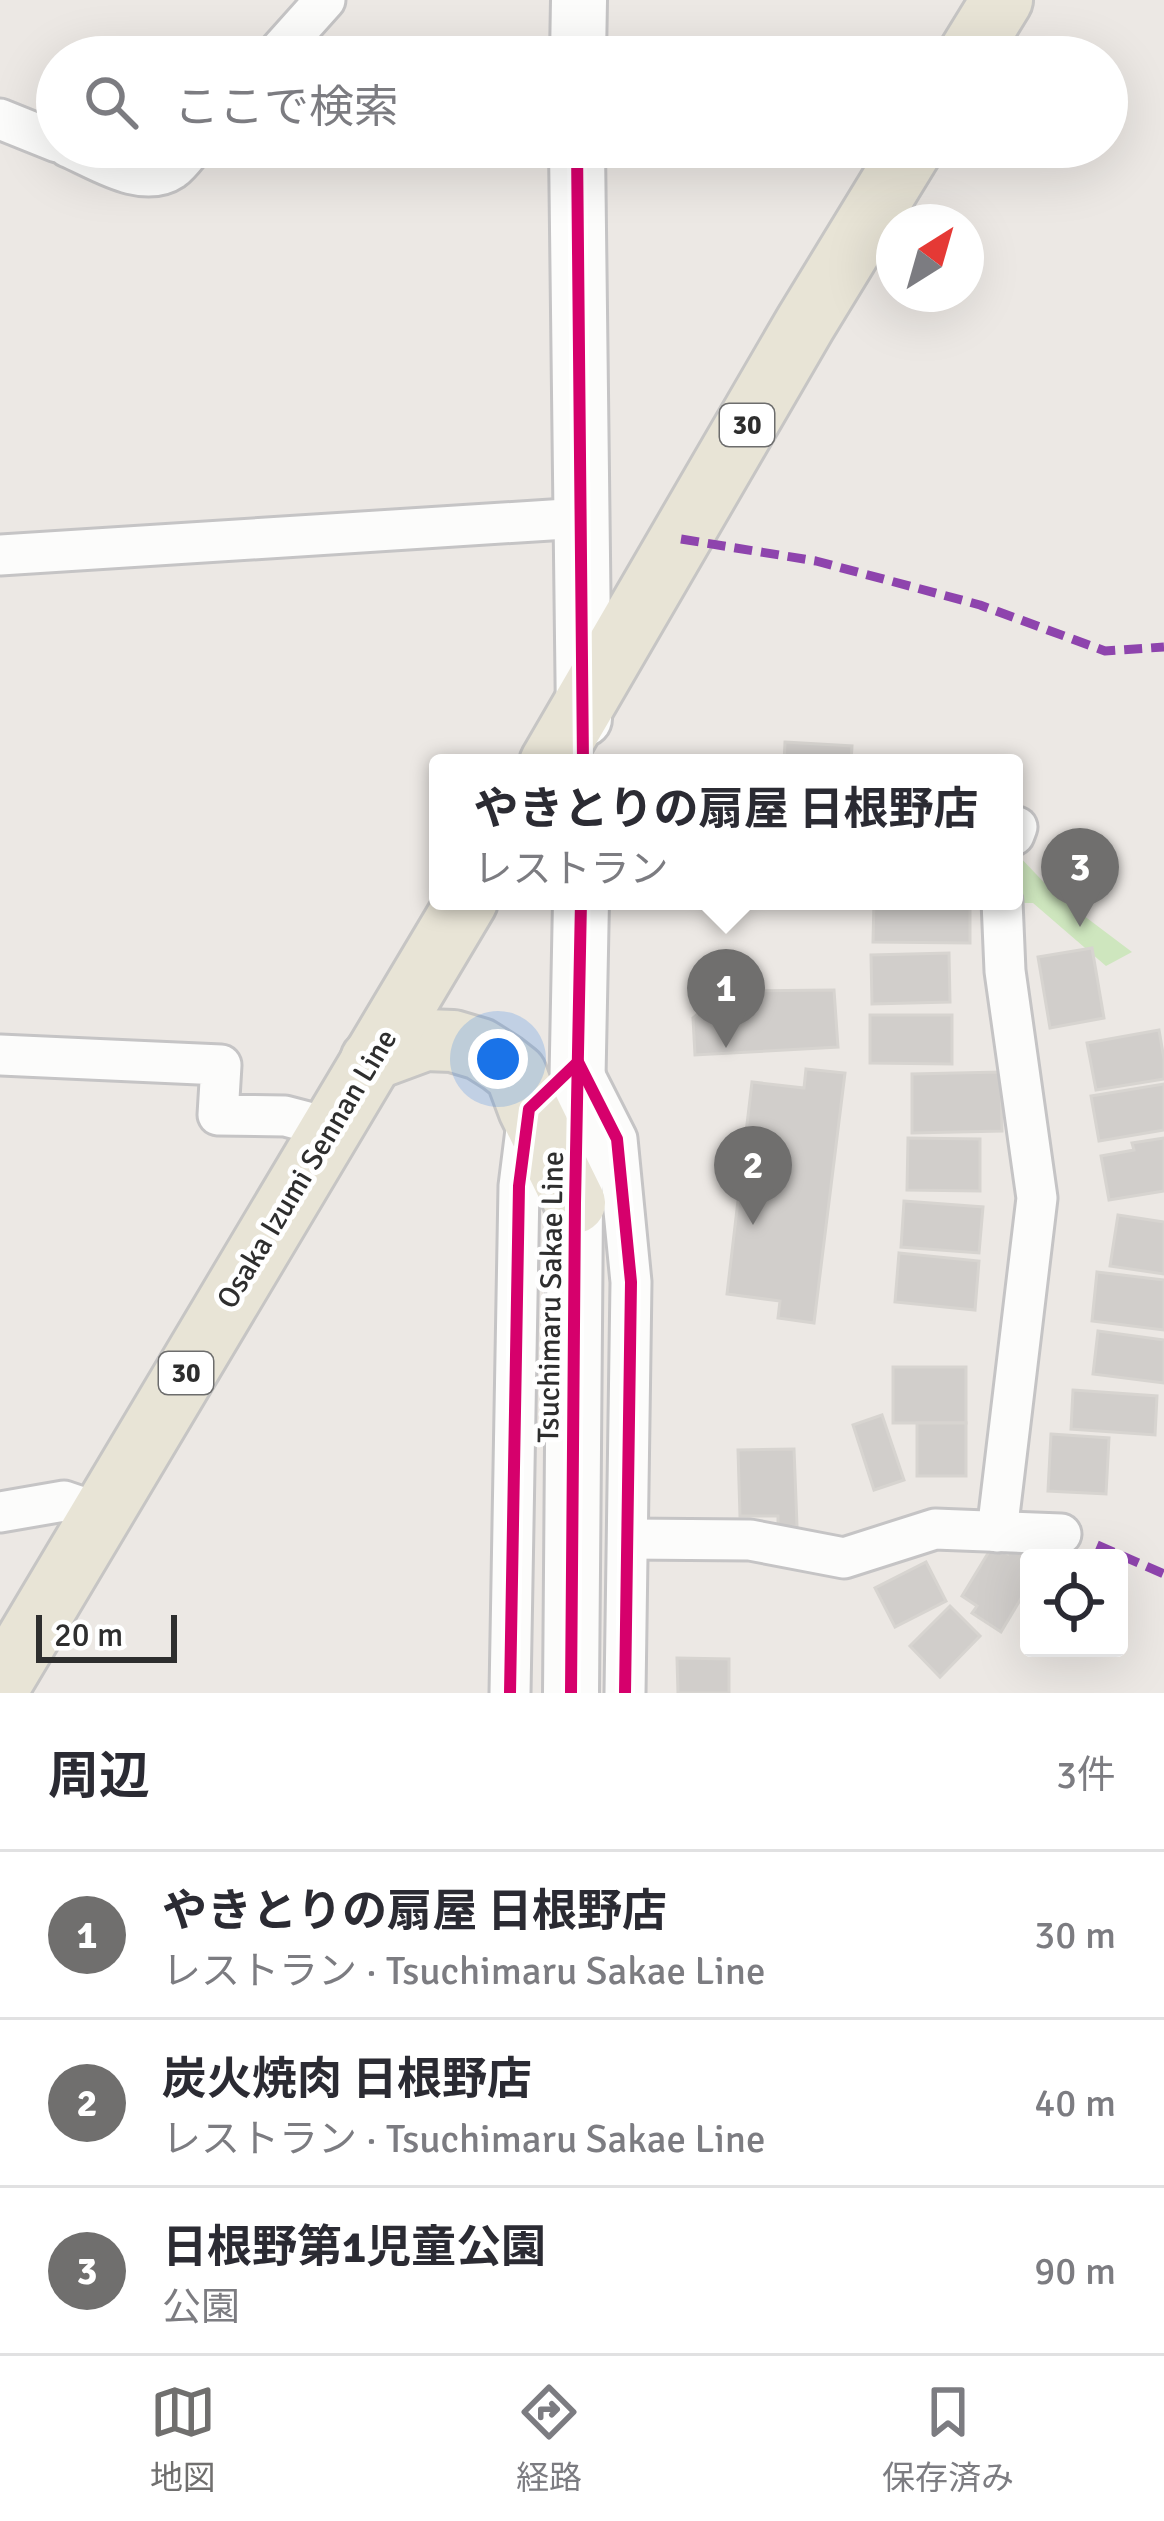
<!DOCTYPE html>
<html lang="ja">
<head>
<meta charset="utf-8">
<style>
	:root { --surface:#fff; --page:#f7f7f7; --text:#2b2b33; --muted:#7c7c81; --line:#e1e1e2; --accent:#706f6e }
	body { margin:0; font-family:Signika,"Noto Sans JP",sans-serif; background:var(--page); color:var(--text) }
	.controls { position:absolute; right:36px; bottom:36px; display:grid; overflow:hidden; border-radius:12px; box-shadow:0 12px 48px #0002 }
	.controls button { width:108px; height:108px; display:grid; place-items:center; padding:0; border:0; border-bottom:3px solid var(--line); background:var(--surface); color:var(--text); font:60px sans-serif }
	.compass { position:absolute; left:876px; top:204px; width:108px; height:108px; border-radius:50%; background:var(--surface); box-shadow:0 12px 48px #0002; rotate:37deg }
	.scale { position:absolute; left:36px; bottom:30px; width:141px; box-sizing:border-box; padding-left:12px; border:6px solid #2e2e2e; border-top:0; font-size:33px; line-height:42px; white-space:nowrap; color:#2e2e2e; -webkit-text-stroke:9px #fff; paint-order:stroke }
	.you { position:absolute; left:498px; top:1059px; width:42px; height:42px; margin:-30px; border:9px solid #fff; border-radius:50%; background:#1a73e8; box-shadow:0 0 0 18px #1a73e833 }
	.badge { display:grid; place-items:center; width:78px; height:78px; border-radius:50%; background:var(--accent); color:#fff; font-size:39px; font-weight:700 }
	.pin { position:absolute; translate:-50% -99px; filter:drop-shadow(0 3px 6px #0008) }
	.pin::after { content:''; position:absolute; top:63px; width:42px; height:36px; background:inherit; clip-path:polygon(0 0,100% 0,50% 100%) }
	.popup { position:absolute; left:429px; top:754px; width:594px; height:156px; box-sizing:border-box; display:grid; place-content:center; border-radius:12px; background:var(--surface); filter:drop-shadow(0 3px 9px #0005); font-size:39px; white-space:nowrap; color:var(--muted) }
	.popup b { font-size:45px; color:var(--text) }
	.popup::after { content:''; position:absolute; left:50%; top:100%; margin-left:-24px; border:24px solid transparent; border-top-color:var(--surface) }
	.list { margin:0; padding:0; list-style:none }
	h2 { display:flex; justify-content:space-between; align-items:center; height:156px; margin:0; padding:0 48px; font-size:51px }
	h2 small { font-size:39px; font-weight:400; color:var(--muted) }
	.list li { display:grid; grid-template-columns:78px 1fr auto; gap:36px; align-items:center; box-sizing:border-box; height:168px; padding:0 48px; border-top:3px solid var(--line) }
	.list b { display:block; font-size:45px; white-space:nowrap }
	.list p { margin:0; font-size:39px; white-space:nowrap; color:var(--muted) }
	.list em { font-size:39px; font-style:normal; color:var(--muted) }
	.icon { flex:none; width:66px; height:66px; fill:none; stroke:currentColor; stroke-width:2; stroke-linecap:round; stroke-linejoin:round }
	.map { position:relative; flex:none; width:1164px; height:1693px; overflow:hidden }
	.search { position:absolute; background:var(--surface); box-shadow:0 12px 48px #0002; left:36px; right:36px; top:36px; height:132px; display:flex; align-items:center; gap:30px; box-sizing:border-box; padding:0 42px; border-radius:66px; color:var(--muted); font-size:45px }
	.sheet { height:660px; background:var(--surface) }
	nav { display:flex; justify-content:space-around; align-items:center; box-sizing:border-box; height:168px; border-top:3px solid var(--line); background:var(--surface); font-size:33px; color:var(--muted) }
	nav a { display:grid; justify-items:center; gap:6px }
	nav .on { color:var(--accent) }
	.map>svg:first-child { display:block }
	.green { fill:#cee6be }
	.building { fill:#d1cecb; stroke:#d7d4d0; stroke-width:3 }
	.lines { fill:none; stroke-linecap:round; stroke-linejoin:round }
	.minor-casing { stroke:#c5c4c5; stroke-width:45 }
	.secondary-casing { stroke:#c5c4c5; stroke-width:60 }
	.primary-casing { stroke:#c6c5c4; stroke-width:66 }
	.minor { stroke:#fcfcfb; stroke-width:39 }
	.secondary { stroke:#fcfcfb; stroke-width:54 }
	.primary { stroke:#e8e4d6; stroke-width:60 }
	.quiet { stroke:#8e44ad; stroke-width:9; stroke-dasharray:18 9; stroke-linecap:butt }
	.cycleway-casing { stroke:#fff; stroke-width:20 }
	.cycleway { stroke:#d6006c; stroke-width:12 }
	.labels { text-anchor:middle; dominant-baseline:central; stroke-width:10; stroke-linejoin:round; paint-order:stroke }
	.shield { fill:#fff; stroke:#6d6d6d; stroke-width:3 }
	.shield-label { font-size:27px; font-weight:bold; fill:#2e2e2e }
	.street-label { font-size:30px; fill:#2e2e2e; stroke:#fff }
</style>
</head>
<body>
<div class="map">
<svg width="1164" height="1693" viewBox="0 0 1164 1693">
	<rect width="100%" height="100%" fill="#ece8e4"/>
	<!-- green -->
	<polygon class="green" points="1014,851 1055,894 1132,952 1106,966 1033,903 1011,903 1014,901"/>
	<!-- building -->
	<g class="building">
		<polygon points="785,742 852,746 851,763 784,763"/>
		<polygon points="874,901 970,903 970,943 873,942"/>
		<polygon points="1092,948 1104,1018 1050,1028 1038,957"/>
		<polygon points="949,953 950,1002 872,1004 871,955"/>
		<polygon points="834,990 838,1047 695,1055 693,1018 725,991"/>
		<polygon points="870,1015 952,1015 952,1064 870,1063"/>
		<polygon points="1159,1030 1164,1059 1164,1079 1096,1090 1087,1043"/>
		<polygon points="806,1069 845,1073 814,1323 778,1318 780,1301 727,1294 752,1082 804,1088"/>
		<polygon points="1001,1072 1002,1131 912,1133 912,1074"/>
		<polygon points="1164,1084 1164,1130 1099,1141 1091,1096"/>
		<polygon points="908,1138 980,1139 980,1191 907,1190"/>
		<polygon points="1164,1138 1164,1191 1109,1200 1101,1156 1134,1150 1132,1143"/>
		<polygon points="904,1201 983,1207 979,1253 901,1247"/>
		<polygon points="1118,1215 1164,1222 1164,1274 1110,1266"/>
		<polygon points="899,1253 979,1261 975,1310 895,1302"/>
		<polygon points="1097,1272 1164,1280 1164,1330 1092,1321"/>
		<polygon points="1098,1331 1164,1340 1164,1383 1093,1374"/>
		<rect x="893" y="1367" width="73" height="56"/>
		<polygon points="1073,1390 1157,1396 1155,1435 1071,1429"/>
		<polygon points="882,1415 904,1480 874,1490 853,1425"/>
		<rect x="917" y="1423" width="49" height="53"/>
		<polygon points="1051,1434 1109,1438 1106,1494 1048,1491"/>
		<polygon points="794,1449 797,1526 778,1527 778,1516 740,1516 738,1450"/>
		<polygon points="993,1545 1008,1554 1011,1548 1029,1559 1029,1585 1001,1632 972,1613 977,1606 962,1596"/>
		<polygon points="926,1562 946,1601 895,1627 875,1588"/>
		<polygon points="950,1606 980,1636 940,1677 910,1646"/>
		<polygon points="677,1658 729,1659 729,1693 678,1693"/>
	</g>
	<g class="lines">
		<!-- minor casing -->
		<g class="minor-casing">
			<g id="minor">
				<polyline points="274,57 325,0"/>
				<polyline points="0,119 57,142"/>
				<path d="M68,147C97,159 142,190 173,169C180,164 187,154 193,147"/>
				<polyline points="0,555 582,518"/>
				<polyline points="1014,835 1017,827"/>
				<polyline points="0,1055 221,1065 218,1115 285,1116 331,1128"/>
				<polyline points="580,1066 617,1139 631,1282 625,1693"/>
				<polyline points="0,1512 64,1501 102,1514"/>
				<polyline points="997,1532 1037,1198 1005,971 1002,901"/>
				<polyline points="629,1539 750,1540 844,1558 935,1529 1061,1534"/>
				<polyline points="510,1693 519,1186 528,1114"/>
			</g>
		</g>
		<!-- secondary casing -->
		<g class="secondary-casing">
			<g id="secondary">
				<polyline points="578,57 579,0"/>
				<polyline points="577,147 584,719"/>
				<polyline points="571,1693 575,1203 581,901"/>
			</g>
		</g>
		<!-- primary casing -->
		<g class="primary-casing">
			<g id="primary">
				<polyline points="967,57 1002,0"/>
				<polyline points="550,763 805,324 913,147"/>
				<polyline points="371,1060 425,1040 453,1041 480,1049 502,1063 516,1074 529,1109 575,1203"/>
				<polyline points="0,1685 467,901"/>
			</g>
		</g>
		<!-- minor -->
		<use href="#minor" class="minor"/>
		<!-- secondary -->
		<use href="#secondary" class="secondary"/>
		<!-- primary -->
		<use href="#primary" class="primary"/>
		<!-- quiet -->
		<g class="quiet">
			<polyline points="681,539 816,561 980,605 1105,651 1164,647"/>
			<polyline points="1097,1545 1164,1574"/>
		</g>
		<!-- cycleway casing -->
		<g class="cycleway-casing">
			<g id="cycleway">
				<polyline points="577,147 583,763"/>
				<polyline points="510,1693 519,1186 529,1109 578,1062 617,1139 631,1282 625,1693"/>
				<polyline points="571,1693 575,1203 581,901"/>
			</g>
		</g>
		<!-- cycleway -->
		<use href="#cycleway" class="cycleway"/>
	</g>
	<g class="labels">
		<!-- shield labels -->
		<g class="shield">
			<rect x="720" y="404" width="54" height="42" rx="9"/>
			<rect x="159" y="1352" width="54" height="42" rx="9"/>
		</g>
		<g class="shield-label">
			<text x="747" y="425">30</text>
			<text x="186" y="1373">30</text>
		</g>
		<!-- street labels -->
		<g class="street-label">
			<text transform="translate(307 1169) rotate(-59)">Osaka Izumi Sennan Line</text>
			<text transform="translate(551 1297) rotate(-89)">Tsuchimaru Sakae Line</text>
		</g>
	</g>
</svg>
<div class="controls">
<button><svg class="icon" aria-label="locate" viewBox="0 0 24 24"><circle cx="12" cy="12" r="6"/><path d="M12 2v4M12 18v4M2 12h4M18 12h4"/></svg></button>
</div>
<svg class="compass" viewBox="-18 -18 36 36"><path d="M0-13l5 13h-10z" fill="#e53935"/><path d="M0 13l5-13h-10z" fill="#7c7c81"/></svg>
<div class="scale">20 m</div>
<div class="you"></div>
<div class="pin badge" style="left:726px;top:1048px">1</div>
<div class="popup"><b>やきとりの扇屋 日根野店</b>レストラン</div>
<div class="pin badge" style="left:753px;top:1225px">2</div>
<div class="pin badge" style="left:1080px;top:927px">3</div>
<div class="search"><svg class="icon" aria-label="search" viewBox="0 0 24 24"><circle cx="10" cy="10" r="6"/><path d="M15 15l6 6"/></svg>ここで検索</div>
</div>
<section class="sheet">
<h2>周辺<small>3件</small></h2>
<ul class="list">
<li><span class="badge">1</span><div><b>やきとりの扇屋 日根野店</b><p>レストラン · Tsuchimaru Sakae Line</p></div><em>30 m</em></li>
<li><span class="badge">2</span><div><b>炭火焼肉 日根野店</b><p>レストラン · Tsuchimaru Sakae Line</p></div><em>40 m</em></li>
<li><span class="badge">3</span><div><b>日根野第1児童公園</b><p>公園</p></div><em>90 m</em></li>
</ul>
</section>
<nav>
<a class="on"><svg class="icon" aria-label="map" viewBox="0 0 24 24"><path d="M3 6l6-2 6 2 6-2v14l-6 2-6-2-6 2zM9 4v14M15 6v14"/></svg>地図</a>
<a><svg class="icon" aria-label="directions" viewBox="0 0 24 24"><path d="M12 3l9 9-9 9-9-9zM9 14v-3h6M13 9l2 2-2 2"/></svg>経路</a>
<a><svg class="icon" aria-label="saved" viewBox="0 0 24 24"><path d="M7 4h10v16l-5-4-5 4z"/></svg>保存済み</a>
</nav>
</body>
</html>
